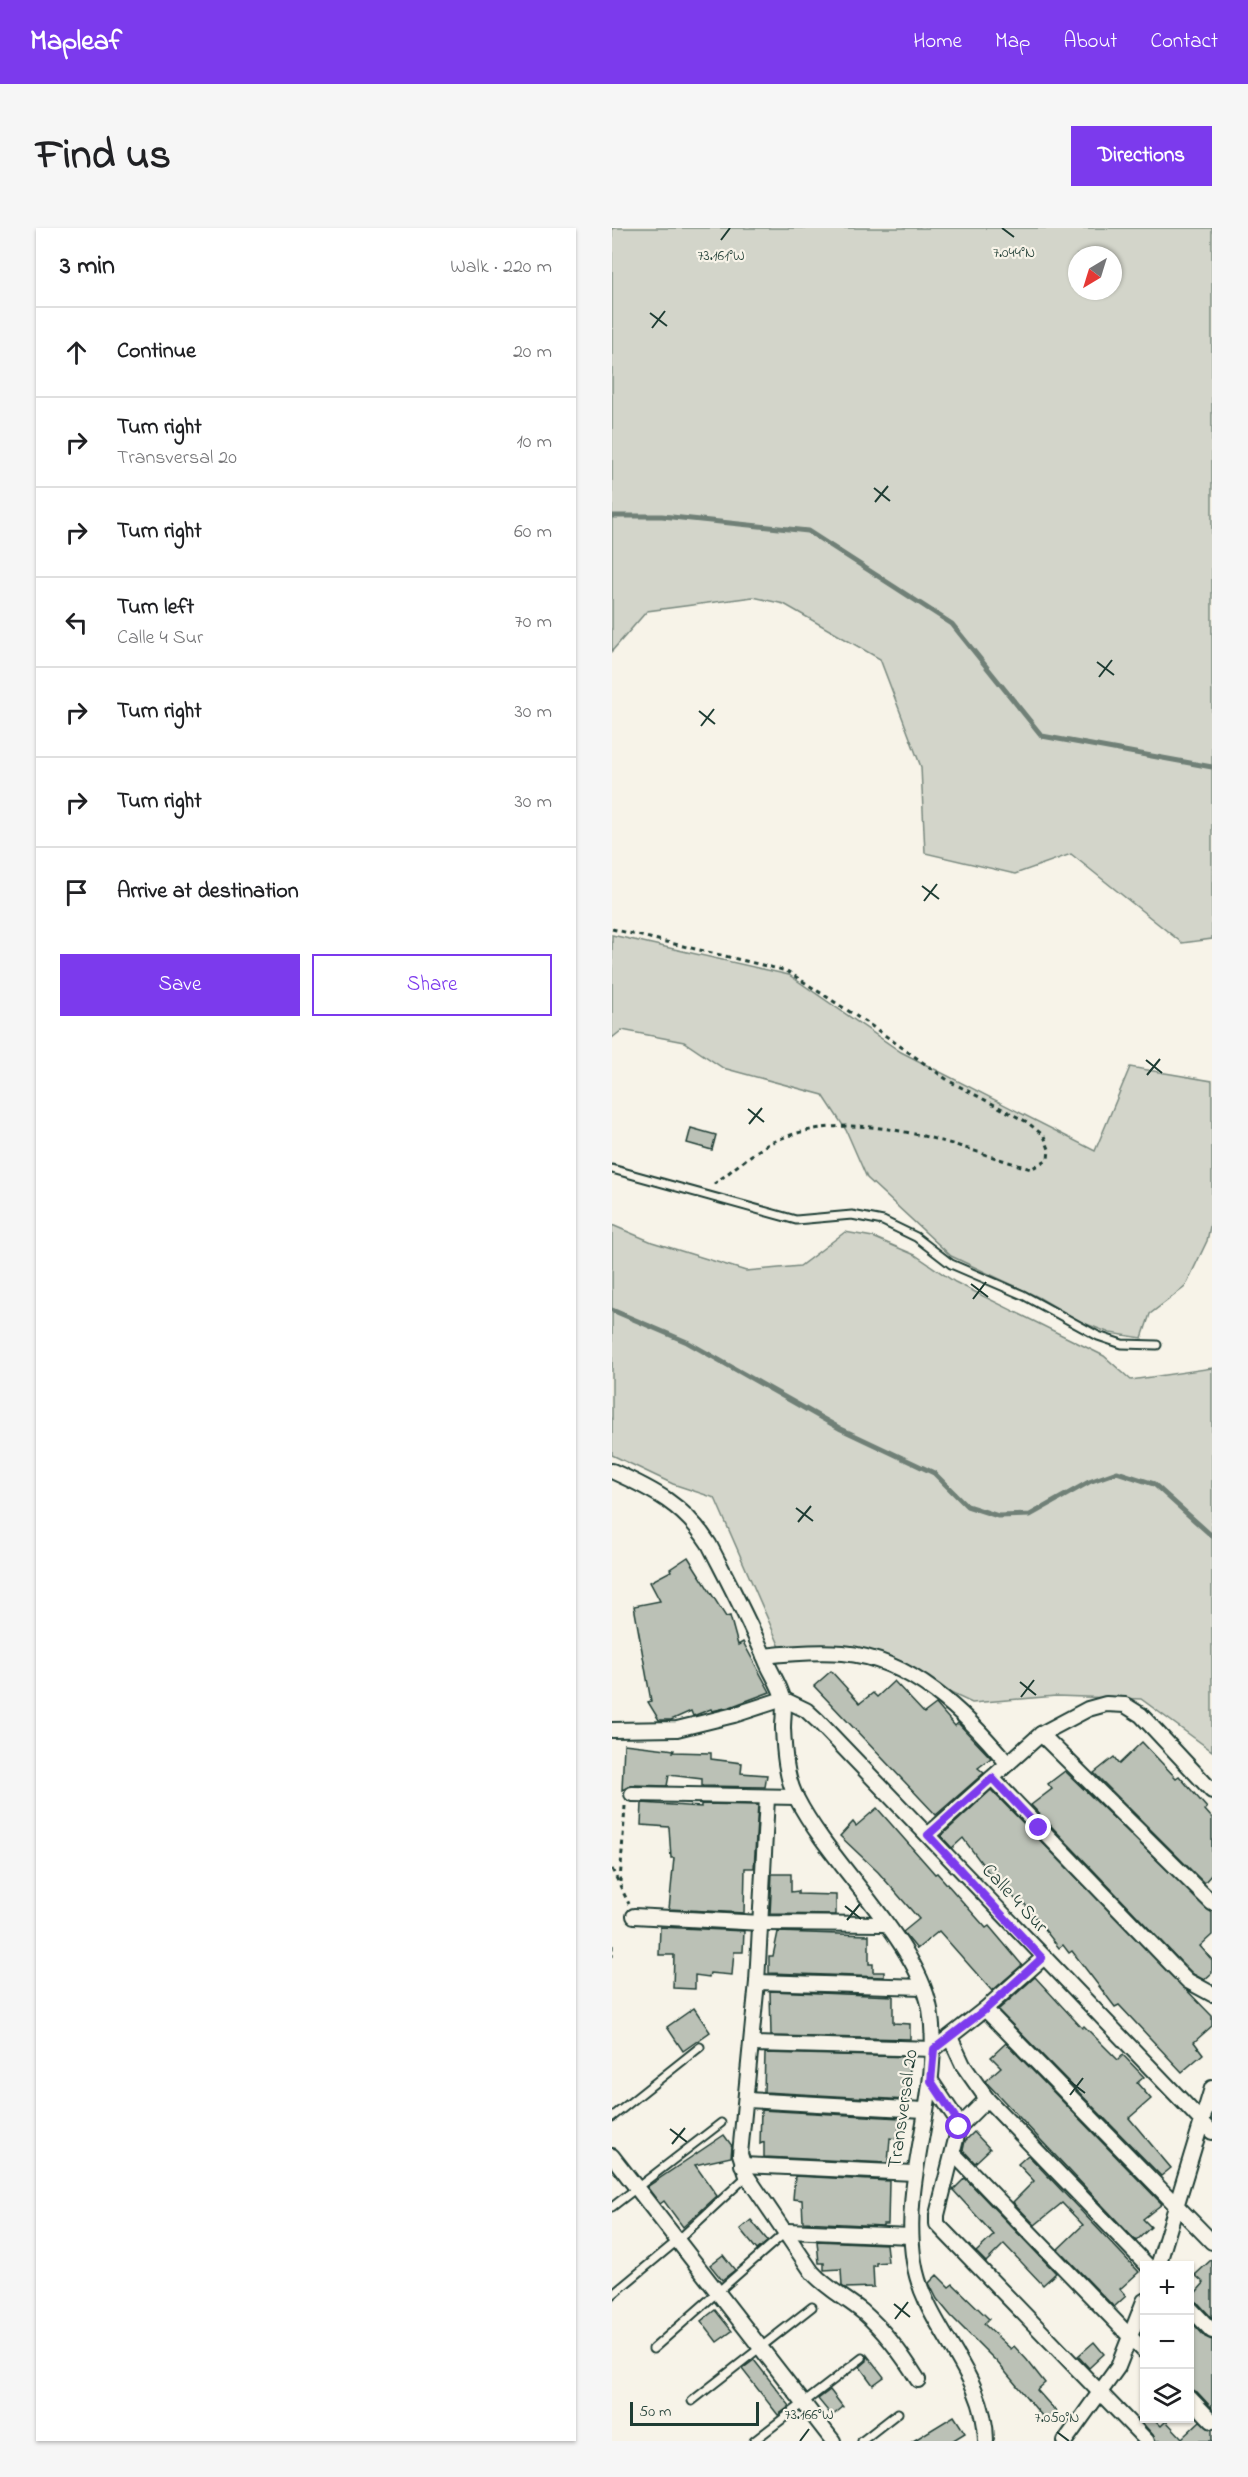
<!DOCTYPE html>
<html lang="en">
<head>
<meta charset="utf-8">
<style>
	:root { --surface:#fff; --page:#f6f6f6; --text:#202124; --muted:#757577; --line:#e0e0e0; --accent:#7c3aed }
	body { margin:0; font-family:"Indie Flower",sans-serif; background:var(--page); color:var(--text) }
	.controls { position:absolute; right:18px; bottom:18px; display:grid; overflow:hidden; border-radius:0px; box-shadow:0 2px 4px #0004 }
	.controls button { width:54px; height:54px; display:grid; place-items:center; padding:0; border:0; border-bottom:2px solid var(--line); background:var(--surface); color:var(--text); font:30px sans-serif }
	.compass { position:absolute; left:456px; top:18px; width:54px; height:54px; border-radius:50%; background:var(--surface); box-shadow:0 2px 4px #0004; rotate:218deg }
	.scale { position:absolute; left:18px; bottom:15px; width:129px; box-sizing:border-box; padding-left:6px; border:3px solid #1f3d34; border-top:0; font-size:16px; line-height:21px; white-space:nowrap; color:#1f3d34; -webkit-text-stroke:4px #f7f3e8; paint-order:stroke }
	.stop { position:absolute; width:18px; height:18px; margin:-14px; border:4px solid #7c3aed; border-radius:50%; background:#fff }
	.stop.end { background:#7c3aed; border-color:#fff; box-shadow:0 2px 6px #0008 }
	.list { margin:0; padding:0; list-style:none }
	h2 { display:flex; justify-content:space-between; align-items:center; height:78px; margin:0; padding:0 24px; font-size:26px }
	h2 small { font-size:20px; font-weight:400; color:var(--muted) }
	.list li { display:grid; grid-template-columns:39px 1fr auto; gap:18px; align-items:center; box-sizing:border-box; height:90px; padding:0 24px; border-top:2px solid var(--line) }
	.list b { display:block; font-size:22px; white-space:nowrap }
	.list p { margin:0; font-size:20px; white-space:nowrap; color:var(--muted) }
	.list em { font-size:20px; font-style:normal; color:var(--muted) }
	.actions { display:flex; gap:12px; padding:18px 24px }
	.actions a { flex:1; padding:14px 0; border:2px solid var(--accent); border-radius:0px; text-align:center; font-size:21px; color:var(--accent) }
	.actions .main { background:var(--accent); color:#fff }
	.icon { flex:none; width:33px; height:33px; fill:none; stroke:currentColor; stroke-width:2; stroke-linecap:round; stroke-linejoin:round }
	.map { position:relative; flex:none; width:600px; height:2213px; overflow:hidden; border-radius:0px }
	header { display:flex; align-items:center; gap:36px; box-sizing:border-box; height:84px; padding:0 30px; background:var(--accent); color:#fff }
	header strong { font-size:28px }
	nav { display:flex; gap:33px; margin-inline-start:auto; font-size:21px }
	.intro { display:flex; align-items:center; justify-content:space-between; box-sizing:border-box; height:144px; padding:0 36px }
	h1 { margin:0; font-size:42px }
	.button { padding:15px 27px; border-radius:0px; background:var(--accent); color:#fff; font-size:21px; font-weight:700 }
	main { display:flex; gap:36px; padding:0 36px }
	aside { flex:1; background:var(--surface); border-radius:0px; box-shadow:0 2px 4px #0004 }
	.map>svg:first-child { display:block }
	.green { fill:#d3d5ca; stroke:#79897f; stroke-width:1.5; fill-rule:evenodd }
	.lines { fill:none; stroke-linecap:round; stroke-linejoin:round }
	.stream { stroke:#6f8077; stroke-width:5 }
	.building { fill:#bbc1b6; stroke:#1f3d34; stroke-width:1.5 }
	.service-casing { stroke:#1f3d34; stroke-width:11 }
	.minor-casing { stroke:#1f3d34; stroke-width:18 }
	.path { stroke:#1f3d34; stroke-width:3; stroke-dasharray:4.5 4.5; stroke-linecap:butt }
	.service { stroke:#f7f3e8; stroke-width:7 }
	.minor { stroke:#f7f3e8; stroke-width:14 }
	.route { stroke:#7c3aed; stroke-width:8 }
	.ticks { fill:none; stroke:#1f3d34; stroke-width:2 }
	.labels { text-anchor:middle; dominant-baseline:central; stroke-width:4.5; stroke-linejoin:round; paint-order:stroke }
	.street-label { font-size:20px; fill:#1f3d34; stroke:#f7f3e8 }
	.ticks-label { font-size:15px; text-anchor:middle; fill:#1f3d34; stroke:#f7f3e8; stroke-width:4.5; stroke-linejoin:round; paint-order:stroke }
</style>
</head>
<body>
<header>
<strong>Mapleaf</strong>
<nav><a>Home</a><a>Map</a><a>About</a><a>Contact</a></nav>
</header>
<div class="intro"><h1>Find us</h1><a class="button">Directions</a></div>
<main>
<aside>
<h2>3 min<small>Walk · 220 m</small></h2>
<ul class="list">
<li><svg class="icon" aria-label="ahead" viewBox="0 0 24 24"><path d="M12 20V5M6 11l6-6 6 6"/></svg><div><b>Continue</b></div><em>20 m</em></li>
<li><svg class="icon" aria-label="right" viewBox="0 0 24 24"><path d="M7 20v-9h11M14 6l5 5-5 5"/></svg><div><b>Turn right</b><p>Transversal 20</p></div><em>10 m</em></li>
<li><svg class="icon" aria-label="right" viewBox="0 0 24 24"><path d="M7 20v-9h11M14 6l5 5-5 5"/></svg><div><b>Turn right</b></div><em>60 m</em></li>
<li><svg class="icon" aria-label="left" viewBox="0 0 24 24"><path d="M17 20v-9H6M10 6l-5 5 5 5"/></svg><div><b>Turn left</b><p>Calle 4 Sur</p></div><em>70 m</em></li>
<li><svg class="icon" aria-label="right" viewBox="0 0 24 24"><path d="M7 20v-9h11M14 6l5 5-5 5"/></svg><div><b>Turn right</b></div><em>30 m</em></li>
<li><svg class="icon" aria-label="right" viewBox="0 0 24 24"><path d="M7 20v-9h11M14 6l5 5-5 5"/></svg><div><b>Turn right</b></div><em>30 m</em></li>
<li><svg class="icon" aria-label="arrive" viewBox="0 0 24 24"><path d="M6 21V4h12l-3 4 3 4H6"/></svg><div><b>Arrive at destination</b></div></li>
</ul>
<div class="actions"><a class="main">Save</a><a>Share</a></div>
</aside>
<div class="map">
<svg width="600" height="2213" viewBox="0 0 600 2213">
	<rect width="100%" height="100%" fill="#f7f3e8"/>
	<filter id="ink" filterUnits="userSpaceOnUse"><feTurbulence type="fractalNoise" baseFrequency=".0167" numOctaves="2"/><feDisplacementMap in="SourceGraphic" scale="12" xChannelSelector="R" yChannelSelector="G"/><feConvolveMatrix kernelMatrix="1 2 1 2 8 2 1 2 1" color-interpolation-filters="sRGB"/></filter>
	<g filter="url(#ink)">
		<!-- green -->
		<g class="green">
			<path d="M0,0H600V711L570,715L459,626L403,646L313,625L309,539L268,431L172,376L141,369L35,383L0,423ZM465,27H501V63H465Z"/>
			<polygon points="0,707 177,747 289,824 483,923 518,839 600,853 600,989 595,1013 573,1059 538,1086 530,1110 498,1105 469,1094 426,1069 339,1028 255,950 234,902 211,867 111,840 72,814 10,802 0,810"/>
			<polygon points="0,997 40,1014 134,1043 188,1038 233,1004 261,1009 303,1027 343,1054 492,1128 519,1152 600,1140 600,1523 529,1471 444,1468 360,1475 247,1422 168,1419 103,1270 61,1256 0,1227"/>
		</g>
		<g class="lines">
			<!-- stream -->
			<g class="stream">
				<polyline points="0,288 50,288 196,303 340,396 430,508 600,539"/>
				<polyline points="0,1082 75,1114 229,1201 322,1245 355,1278 386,1288 418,1287 477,1254 505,1244 542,1256 600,1308"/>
			</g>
		</g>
		<!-- building -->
		<g class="building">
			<polygon points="79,900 104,907 100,922 75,915"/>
			<polygon points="76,1329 114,1389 118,1388 126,1417 131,1414 158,1464 118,1479 100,1483 99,1481 81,1488 79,1483 59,1492 47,1492 36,1474 39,1473 22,1378 48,1373 38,1354 59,1343 58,1341"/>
			<polygon points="219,1443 248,1475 261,1465 265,1469 282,1453 312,1485 324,1476 343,1498 346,1495 379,1530 366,1540 372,1545 324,1587 202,1458"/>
			<polygon points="530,1514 564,1550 567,1548 595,1580 593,1582 600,1590 600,1646 592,1655 482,1545 502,1529 507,1536"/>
			<polygon points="12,1516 55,1521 62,1522 61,1524 99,1525 99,1531 130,1535 129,1545 155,1547 153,1559 90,1558 90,1551 57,1547 55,1558 20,1557 10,1562"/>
			<polygon points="453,1543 600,1685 600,1707 588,1718 600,1732 600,1745 592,1752 581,1746 568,1733 419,1577 440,1561 436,1556"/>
			<polygon points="379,1562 600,1788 600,1798 582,1814 591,1826 570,1844 507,1777 503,1779 460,1723 457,1725 451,1717 447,1720 411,1674 407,1676 389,1653 385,1656 351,1610 340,1620 329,1608"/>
			<polygon points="30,1575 89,1579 89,1576 146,1577 142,1640 133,1640 132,1685 57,1681 62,1630 59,1630 57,1599 29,1597"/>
			<polygon points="265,1580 323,1646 325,1645 374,1700 377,1698 410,1737 380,1763 327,1703 305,1721 291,1704 307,1691 266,1644 228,1608 241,1594 244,1598"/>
			<polygon points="160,1646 179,1646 179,1664 186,1663 186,1666 224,1667 224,1687 158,1686"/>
			<polygon points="48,1699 132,1703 131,1724 122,1724 120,1747 98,1745 97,1749 83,1747 83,1761 61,1760 62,1727 47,1727"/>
			<polygon points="166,1704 257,1707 257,1736 261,1736 261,1744 272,1744 272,1749 157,1745 157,1728 161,1728"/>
			<polygon points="423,1749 470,1800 472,1798 506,1832 511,1827 532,1849 525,1855 539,1871 517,1890 559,1940 549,1948 386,1782"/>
			<polygon points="158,1763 281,1768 281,1795 298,1796 298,1811 159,1808"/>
			<polygon points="82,1780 98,1804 71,1823 55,1799"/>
			<polygon points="394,1815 550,1976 531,1991 539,1999 524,2013 373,1853 389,1839 379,1829"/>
			<polygon points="153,1825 299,1829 295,1872 152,1864"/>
			<polygon points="149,1882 289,1890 285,1911 278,1910 276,1935 152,1929 152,1914 148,1916"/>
			<polygon points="362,1904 378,1921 363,1935 351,1922 353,1913"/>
			<polygon points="112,1907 120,1918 119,1929 83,1937 105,1968 71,1999 52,1973 48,1976 35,1959"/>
			<polygon points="416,1927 527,2044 508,2061 514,2068 502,2079 446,2021 471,1997 450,1975 423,1997 401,1974 422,1953 406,1936"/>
			<polygon points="183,1948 277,1953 276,1996 271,1996 271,1998 191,1994 190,1972 181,1971"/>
			<polygon points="353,1950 444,2045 431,2057 392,2016 374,2034 364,2024 382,2007 341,1962"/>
			<polygon points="139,1992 156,2013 145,2022 128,2001"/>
			<polygon points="205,2013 274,2016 276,2034 264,2035 264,2038 261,2038 262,2059 233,2060 230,2058 229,2041 212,2042 212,2035 207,2035"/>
			<polygon points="111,2027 123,2042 110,2052 98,2037"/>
			<polygon points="600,2031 600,2090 585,2074 578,2071 592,2055 583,2047"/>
			<polygon points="325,2047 337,2059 341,2056 377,2091 372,2096 399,2121 402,2118 415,2132 433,2155 425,2162 449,2189 436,2195 385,2134 339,2088 325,2071 317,2055"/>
			<polygon points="103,2082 120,2103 105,2114 89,2093"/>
			<polygon points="578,2092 593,2109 600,2112 600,2180 585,2164 578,2161"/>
			<polygon points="482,2114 492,2126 477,2140 466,2128"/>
			<polygon points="255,2127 272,2149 261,2157 248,2139 255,2133"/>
			<polygon points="142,2132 178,2178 166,2187 130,2141"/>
			<polygon points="218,2162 231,2179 220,2188 206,2171"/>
			<polygon points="342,2188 353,2205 340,2213 301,2213"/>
			<polygon points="526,2190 541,2190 549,2198 554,2193 570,2210 588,2193 600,2202 600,2213 544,2213 541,2207"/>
		</g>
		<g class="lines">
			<!-- service casing -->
			<g class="service-casing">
				<g id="service">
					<polyline points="0,941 184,992 240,987 271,993 304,1009 339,1036 411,1067 486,1108 510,1116 545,1117"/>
					<polyline points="0,1889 88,1819"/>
					<polyline points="0,1979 109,1895"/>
					<polyline points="0,2067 65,2013 135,1948"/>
					<polyline points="41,2121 175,2003"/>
					<polyline points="80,2173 200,2079"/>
					<polyline points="142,2213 250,2130"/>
					<polyline points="250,2213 286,2185"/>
				</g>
			</g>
			<!-- minor casing -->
			<g class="minor-casing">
				<g id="minor">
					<path d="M0,1243C42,1262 72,1277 97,1316C117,1355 138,1394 155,1435C160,1446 168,1458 171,1470C173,1479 171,1491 171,1500C172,1523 174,1551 185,1571C218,1636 305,1712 318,1781C332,1864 288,1947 302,2034C312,2099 374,2145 374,2213"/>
					<path d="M152,1428C179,1425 204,1423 231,1425C299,1431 354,1485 395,1535"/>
					<polyline points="171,1471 194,1482 206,1493 600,1904"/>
					<polyline points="0,1502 65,1501 122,1487 171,1471"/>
					<polyline points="429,1506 600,1675"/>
					<polyline points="380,1550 562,1739 576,1753 600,1766"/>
					<polyline points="20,1566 184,1569"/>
					<path d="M155,1570L145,1754L128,1926L135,1948L200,2044C215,2061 234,2070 251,2084C274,2104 290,2126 306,2152"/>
					<polyline points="316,1607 429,1506 476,1481 494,1476 513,1477 529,1487 600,1563"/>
					<polyline points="22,1688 149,1695 273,1696"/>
					<polyline points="145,1754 311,1759"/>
					<polyline points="373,1781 600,2014"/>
					<polyline points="338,1809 351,1837 375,1871 536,2038"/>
					<polyline points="140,1816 322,1821 373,1781 431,1730"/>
					<polyline points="319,1853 343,1889 347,1899 325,1987 325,1996 535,2213"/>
					<polyline points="135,1872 312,1882"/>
					<polyline points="347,1899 375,1871"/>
					<polyline points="341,1925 532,2123"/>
					<polyline points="0,1928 221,2213"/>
					<polyline points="130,1937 302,1945"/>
					<polyline points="175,2003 299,2008"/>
					<polyline points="546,2038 600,1860"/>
					<polyline points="578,2080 600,2103"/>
					<polyline points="578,2170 600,2193"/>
					<polyline points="453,2213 506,2139 532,2073"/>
				</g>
			</g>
			<!-- path -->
			<g class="path">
				<path d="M0,701L175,743L264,801L337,853L415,894L432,908L437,921L436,931L419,941C336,916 251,877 165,912C145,920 120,943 102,956"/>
				<polyline points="0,1641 17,1676"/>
				<polyline points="8,1654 13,1578"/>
				<polyline points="0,1717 0,1729"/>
			</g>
			<!-- service -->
			<use href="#service" class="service"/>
			<!-- minor -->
			<use href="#minor" class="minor"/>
		</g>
	</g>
	<g class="lines" filter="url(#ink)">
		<!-- route -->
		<polyline class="route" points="347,1899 343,1889 319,1853 322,1821 374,1781 430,1730 316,1607 380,1550 427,1600"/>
	</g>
	<!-- ticks -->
	<path class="ticks" d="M390,0L402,9M109,12L118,0M38,85L55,98M40,100L53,83M262,260L278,273M263,274L276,258M485,434L502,447M487,449L500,432M87,483L103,496M89,498L102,481M310,658L327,671M312,673L325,656M534,832L550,845M535,847L548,831M136,881L152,894M137,896L150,880M359,1056L376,1069M361,1071L374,1054M184,1280L201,1293M186,1294L199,1278M408,1454L424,1467M409,1469L422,1452M233,1678L249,1691M235,1692L248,1676M456,1852L473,1865M458,1867L471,1850M58,1901L75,1914M60,1916L73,1900M282,2076L298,2089M283,2091L296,2074M445,2204L457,2213M188,2213L197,2201"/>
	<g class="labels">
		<!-- street labels -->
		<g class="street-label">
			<text transform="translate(402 1671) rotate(47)">Calle 4 Sur</text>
			<text transform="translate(292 1881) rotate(-82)">Transversal 20</text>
		</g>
	</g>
	<g class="ticks-label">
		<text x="402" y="29">7.044°N</text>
		<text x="109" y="32">73.161°W</text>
		<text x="197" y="2191">73.166°W</text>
		<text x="445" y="2194">7.050°N</text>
	</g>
</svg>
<div class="controls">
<button>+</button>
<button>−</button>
<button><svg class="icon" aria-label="layers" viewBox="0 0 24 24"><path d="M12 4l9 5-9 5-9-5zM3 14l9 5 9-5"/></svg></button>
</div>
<svg class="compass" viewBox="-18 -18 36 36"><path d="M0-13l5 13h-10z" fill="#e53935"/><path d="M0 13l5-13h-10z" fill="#757577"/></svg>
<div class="scale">50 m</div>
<div class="stop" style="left:347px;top:1899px"></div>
<div class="stop end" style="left:427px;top:1600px"></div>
</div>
</main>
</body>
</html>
